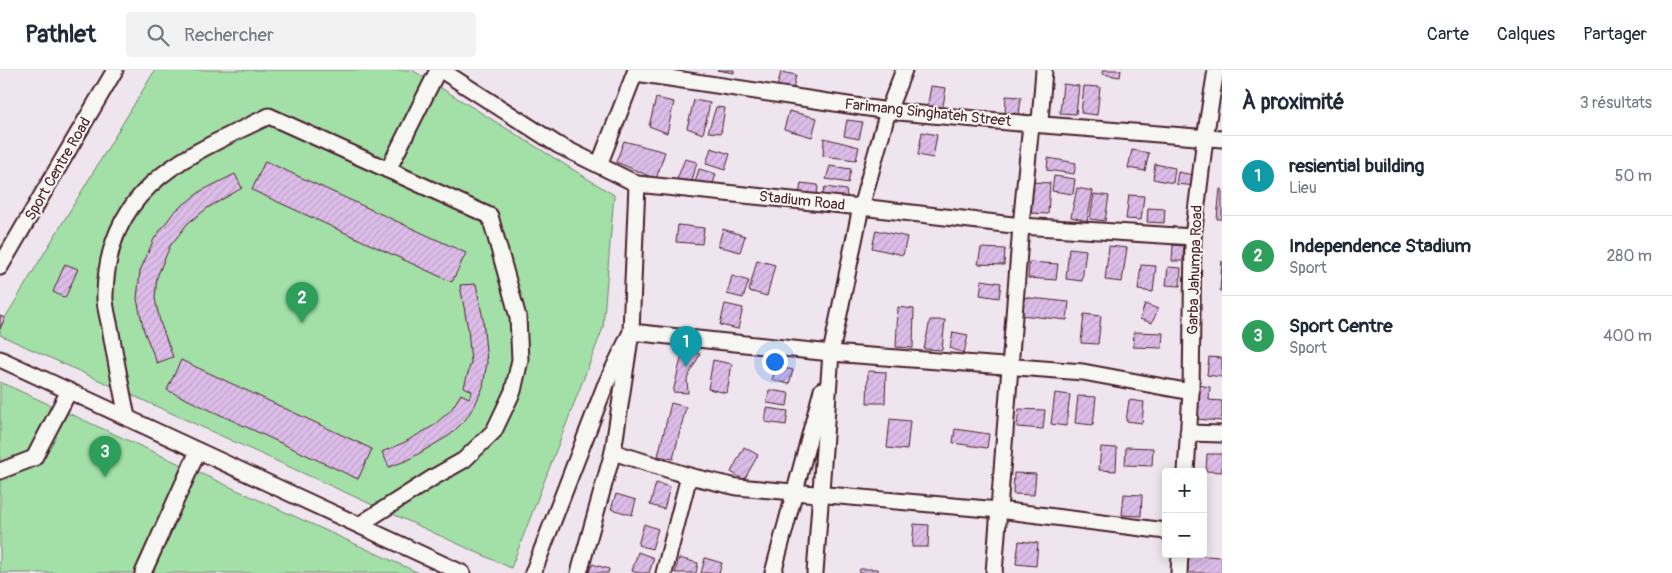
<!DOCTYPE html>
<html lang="fr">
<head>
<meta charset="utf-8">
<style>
	:root { --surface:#fff; --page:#f2f2f3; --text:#1f2937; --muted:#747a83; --line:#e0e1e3; --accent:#b45309 }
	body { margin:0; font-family:Pangolin,sans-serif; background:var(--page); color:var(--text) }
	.controls { position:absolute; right:15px; bottom:15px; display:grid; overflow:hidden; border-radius:5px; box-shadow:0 2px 12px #0003 }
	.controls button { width:45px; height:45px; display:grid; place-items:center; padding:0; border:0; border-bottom:1px solid var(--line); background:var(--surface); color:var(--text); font:25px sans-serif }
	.you { position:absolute; left:774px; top:291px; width:18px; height:18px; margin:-12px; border:4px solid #fff; border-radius:50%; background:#1a73e8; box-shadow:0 0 0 8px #1a73e833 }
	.badge { display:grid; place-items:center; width:32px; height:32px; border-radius:50%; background:var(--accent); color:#fff; font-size:16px; font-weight:700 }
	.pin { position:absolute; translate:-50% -41px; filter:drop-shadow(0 1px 2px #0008) }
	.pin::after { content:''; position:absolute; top:26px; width:18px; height:15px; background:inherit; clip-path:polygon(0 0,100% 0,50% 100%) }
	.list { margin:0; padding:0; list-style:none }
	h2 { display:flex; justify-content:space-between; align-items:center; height:65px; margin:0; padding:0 20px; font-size:21px }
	h2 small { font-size:16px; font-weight:400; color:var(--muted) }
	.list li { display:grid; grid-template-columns:32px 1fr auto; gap:15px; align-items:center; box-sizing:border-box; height:80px; padding:0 20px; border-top:1px solid var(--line) }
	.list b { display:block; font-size:19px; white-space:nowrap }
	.list p { margin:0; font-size:16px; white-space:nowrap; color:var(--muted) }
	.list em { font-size:16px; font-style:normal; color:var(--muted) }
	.icon { flex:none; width:28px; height:28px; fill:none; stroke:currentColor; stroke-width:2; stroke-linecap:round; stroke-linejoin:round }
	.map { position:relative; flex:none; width:1222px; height:503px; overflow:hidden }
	header { display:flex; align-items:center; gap:30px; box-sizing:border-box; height:70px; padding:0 25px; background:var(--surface); border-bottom:1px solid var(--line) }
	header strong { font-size:24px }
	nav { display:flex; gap:28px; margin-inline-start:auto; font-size:18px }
	.search { width:350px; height:45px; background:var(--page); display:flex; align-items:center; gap:12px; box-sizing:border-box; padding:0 18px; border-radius:5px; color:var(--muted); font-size:19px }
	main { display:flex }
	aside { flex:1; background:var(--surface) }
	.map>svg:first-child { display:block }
	.park { fill:#a2e0a8; stroke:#76806a }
	.building { fill:url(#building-hatch); stroke:#4a1f2b }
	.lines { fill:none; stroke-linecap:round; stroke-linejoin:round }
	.minor-casing { stroke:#4a1f2b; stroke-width:19 }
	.minor { stroke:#f6f6f2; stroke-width:15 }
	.labels { text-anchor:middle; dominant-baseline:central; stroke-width:4; stroke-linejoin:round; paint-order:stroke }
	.street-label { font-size:15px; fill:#4a1f2b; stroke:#f6f6f2 }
</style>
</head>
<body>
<header>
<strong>Pathlet</strong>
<div class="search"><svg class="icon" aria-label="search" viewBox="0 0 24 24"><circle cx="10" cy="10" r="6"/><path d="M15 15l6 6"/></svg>Rechercher</div>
<nav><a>Carte</a><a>Calques</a><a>Partager</a></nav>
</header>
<main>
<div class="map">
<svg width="1222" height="503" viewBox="0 0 1222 503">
	<defs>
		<pattern id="building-hatch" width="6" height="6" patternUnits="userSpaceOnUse" patternTransform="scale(1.25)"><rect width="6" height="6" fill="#ddbde9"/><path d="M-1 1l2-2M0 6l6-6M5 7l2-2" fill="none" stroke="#bfa2c8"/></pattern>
	</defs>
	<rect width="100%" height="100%" fill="#eee5ef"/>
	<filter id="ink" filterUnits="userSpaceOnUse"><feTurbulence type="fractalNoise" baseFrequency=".02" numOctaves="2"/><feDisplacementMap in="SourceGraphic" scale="10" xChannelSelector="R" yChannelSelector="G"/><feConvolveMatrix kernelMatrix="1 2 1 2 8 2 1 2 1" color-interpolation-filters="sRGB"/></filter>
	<g filter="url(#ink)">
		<!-- park -->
		<g class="park">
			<polygon points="155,0 412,0 614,125 603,258 511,498 0,265 0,246 5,248"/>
			<polygon points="0,312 419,503 0,503"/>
		</g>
		<!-- building -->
		<g class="building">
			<polygon points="717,0 734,0 734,3"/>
			<polygon points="1103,0 1121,0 1120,7 1102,4"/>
			<polygon points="781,2 796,5 792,24 776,21"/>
			<polygon points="1063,14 1079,16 1076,44 1060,43"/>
			<polygon points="931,16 946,18 942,42 927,39"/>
			<polygon points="1084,16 1100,17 1097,45 1081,43"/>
			<polygon points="1006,26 1021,27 1019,46 1005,45"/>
			<polygon points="656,28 674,32 667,63 649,56"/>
			<polygon points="694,30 710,33 703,64 687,58"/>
			<polygon points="716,37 725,38 721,63 708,62"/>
			<polygon points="789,41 817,48 812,67 784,59"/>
			<polygon points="847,50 863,52 859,69 844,66"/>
			<polygon points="922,62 937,65 933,88 918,85"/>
			<polygon points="824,68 859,77 856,90 823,86"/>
			<polygon points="624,71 665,82 656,109 616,92"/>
			<polygon points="711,78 730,84 725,100 706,94"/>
			<polygon points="1132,80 1149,83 1145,101 1128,98"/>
			<polygon points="1048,88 1076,93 1074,104 1047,100"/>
			<polygon points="685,89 697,92 690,118 675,114"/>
			<polygon points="265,91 466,183 452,212 252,120"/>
			<polygon points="1155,94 1175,98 1173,113 1153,109"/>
			<polygon points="830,96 851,99 848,113 826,109"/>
			<polygon points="699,99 716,104 711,120 694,116"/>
			<polygon points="1178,102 1199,106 1197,116 1176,114"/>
			<polygon points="235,104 242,118 209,137 188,153 170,176 157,207 155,228 160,252 173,287 157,293 144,261 137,229 140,201 154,169 174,142 201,121"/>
			<polygon points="1054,106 1075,109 1073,124 1052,121"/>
			<polygon points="1033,112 1050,113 1048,144 1031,143"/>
			<polygon points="801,113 818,115 817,127 799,125"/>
			<polygon points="825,117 846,120 848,132 821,129"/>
			<polygon points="1077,118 1093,121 1087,151 1071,147"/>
			<polygon points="1220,119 1222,119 1222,149 1217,149"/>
			<polygon points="1094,124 1109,126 1105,151 1090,149"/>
			<polygon points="1129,125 1144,126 1141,150 1126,149"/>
			<polygon points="1148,138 1165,139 1164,153 1147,152"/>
			<polygon points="678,155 704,158 702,174 676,172"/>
			<polygon points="723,159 745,166 740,182 718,176"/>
			<polygon points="876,160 907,167 903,185 872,178"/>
			<polygon points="1173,175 1184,176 1183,191 1172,191"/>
			<polygon points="1109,176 1127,178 1122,212 1105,210"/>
			<polygon points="981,178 1005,179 1004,195 978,194"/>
			<polygon points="1069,178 1086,180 1082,211 1066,209"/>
			<polygon points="757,190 775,195 767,226 749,221"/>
			<polygon points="1222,191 1222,221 1220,221"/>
			<polygon points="1029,192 1058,194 1056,210 1028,208"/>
			<polygon points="65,194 78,199 65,228 53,222"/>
			<polygon points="1141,195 1156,196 1153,222 1138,220"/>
			<polygon points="1168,197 1181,198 1180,216 1166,215"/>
			<polygon points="732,206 749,211 743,228 727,224"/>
			<polygon points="982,210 1001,213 999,228 980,225"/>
			<polygon points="476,214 483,249 487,292 483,317 475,335 465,350 450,365 408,390 389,397 382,382 405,372 433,356 451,340 461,324 469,328 472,321 464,317 471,292 468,259 460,215"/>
			<polygon points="1021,227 1069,232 1067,250 1020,245"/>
			<polygon points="725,234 743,238 738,259 720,255"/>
			<polygon points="1145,234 1158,239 1152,253 1140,249"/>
			<polygon points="898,237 914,239 913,278 896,277"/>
			<polygon points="1084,244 1101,246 1098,274 1081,273"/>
			<polygon points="0,246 5,248 0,259"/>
			<polygon points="930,250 945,250 942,280 924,279"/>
			<polygon points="953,262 968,265 964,283 950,278"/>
			<polygon points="1134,262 1163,263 1162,278 1133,277"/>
			<polygon points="683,280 700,284 687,309 688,323 673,322"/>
			<polygon points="1209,287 1222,288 1222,307 1207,305"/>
			<polygon points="181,290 372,379 358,409 167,320"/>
			<polygon points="713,290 732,294 727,323 708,319"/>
			<polygon points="776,296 793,300 789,314 772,310"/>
			<polygon points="868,301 886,302 885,333 867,333"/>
			<polygon points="1198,315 1210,317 1209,330 1222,331 1222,351 1195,349"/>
			<polygon points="769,320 789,323 787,336 767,333"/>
			<polygon points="1055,323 1070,325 1066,356 1051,354"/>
			<polygon points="1078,326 1096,327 1093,355 1075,353"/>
			<polygon points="1129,330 1144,332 1142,353 1126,351"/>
			<polygon points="671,333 686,337 673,389 658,386"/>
			<polygon points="767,338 788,341 786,355 765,352"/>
			<polygon points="1019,339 1045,340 1043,359 1017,357"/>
			<polygon points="890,349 910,351 907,380 887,378"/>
			<polygon points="955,359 989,364 987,378 953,373"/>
			<polygon points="744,377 758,385 744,410 731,402"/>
			<polygon points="1101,377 1117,378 1116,401 1099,400"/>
			<polygon points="1126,377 1153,378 1152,396 1125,395"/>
			<polygon points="1207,384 1222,384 1222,402 1206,401"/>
			<polygon points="1014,403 1036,404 1034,425 1013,424"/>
			<polygon points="656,413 670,417 664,439 650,435"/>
			<polygon points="616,424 636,430 632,445 611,439"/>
			<polygon points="1124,424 1142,425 1141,446 1122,445"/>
			<polygon points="644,454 658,459 652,479 638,475"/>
			<polygon points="914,454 929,455 928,477 912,477"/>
			<polygon points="1019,471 1038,473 1036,496 1016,494"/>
			<polygon points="638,482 654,488 649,503 638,503 632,501"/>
			<polygon points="1188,485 1222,487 1222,503 1187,503"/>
			<polygon points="679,488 698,493 696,503 675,503"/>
			<polygon points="705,488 722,493 719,503 701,503"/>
			<polygon points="592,494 609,499 608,503 589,503"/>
			<polygon points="860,499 878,499 878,503 859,503"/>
		</g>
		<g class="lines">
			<!-- minor casing -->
			<g class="minor-casing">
				<g id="minor">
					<polyline points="441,0 558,75 637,114 861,137 1021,156 1193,167"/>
					<polyline points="636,3 888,41 1031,54 1222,69"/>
					<polyline points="599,95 636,0"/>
					<polyline points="388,100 438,0"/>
					<polyline points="0,197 115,0"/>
					<polyline points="0,289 462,503"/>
					<path d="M127,347C121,317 115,287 110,257C108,247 104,234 105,224C108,115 185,87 269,46L490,146L518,247L520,290L513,321L494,361L464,390L434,407L359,455"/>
					<polyline points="1188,363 1222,364"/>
					<polyline points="613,382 689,406 737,417 999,440 1166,461"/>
					<polyline points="0,401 34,388 69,321"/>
					<polyline points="1186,402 1191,322 1193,167 1205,68 1216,0"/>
					<polyline points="143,503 198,381"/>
					<polyline points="533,503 605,316 631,262 637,114"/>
					<polyline points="579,503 613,382 631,262 831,283 1083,302 1191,322"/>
					<polyline points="664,503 689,406"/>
					<polyline points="773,503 822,320"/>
					<polyline points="815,503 831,283 861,137 888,41 904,0"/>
					<polyline points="994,503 1021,156 1031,54 1040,51 1044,0"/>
					<polyline points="1179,503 1180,484"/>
				</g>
			</g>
			<!-- minor -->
			<use href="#minor" class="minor"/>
		</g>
	</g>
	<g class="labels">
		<!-- street labels -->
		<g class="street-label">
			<text transform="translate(928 43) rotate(6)">Farimang Singhateh Street</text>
			<text transform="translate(58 99) rotate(-60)">Sport Centre Road</text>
			<text transform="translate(802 131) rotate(6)">Stadium Road</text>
			<text transform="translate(1195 200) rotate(-88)">Garba Jahumpa Road</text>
		</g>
	</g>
</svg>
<div class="controls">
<button>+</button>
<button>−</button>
</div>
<div class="you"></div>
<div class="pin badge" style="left:686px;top:297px;background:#0f9aa8">1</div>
<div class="pin badge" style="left:302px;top:253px;background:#2e9e5b">2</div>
<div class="pin badge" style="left:105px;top:407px;background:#2e9e5b">3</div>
</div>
<aside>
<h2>À proximité<small>3 résultats</small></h2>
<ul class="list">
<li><span class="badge" style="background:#0f9aa8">1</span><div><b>resiential building</b><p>Lieu</p></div><em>50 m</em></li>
<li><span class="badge" style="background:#2e9e5b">2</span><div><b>Independence Stadium</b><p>Sport</p></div><em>280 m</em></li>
<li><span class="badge" style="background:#2e9e5b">3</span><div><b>Sport Centre</b><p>Sport</p></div><em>400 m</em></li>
</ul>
</aside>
</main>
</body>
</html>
